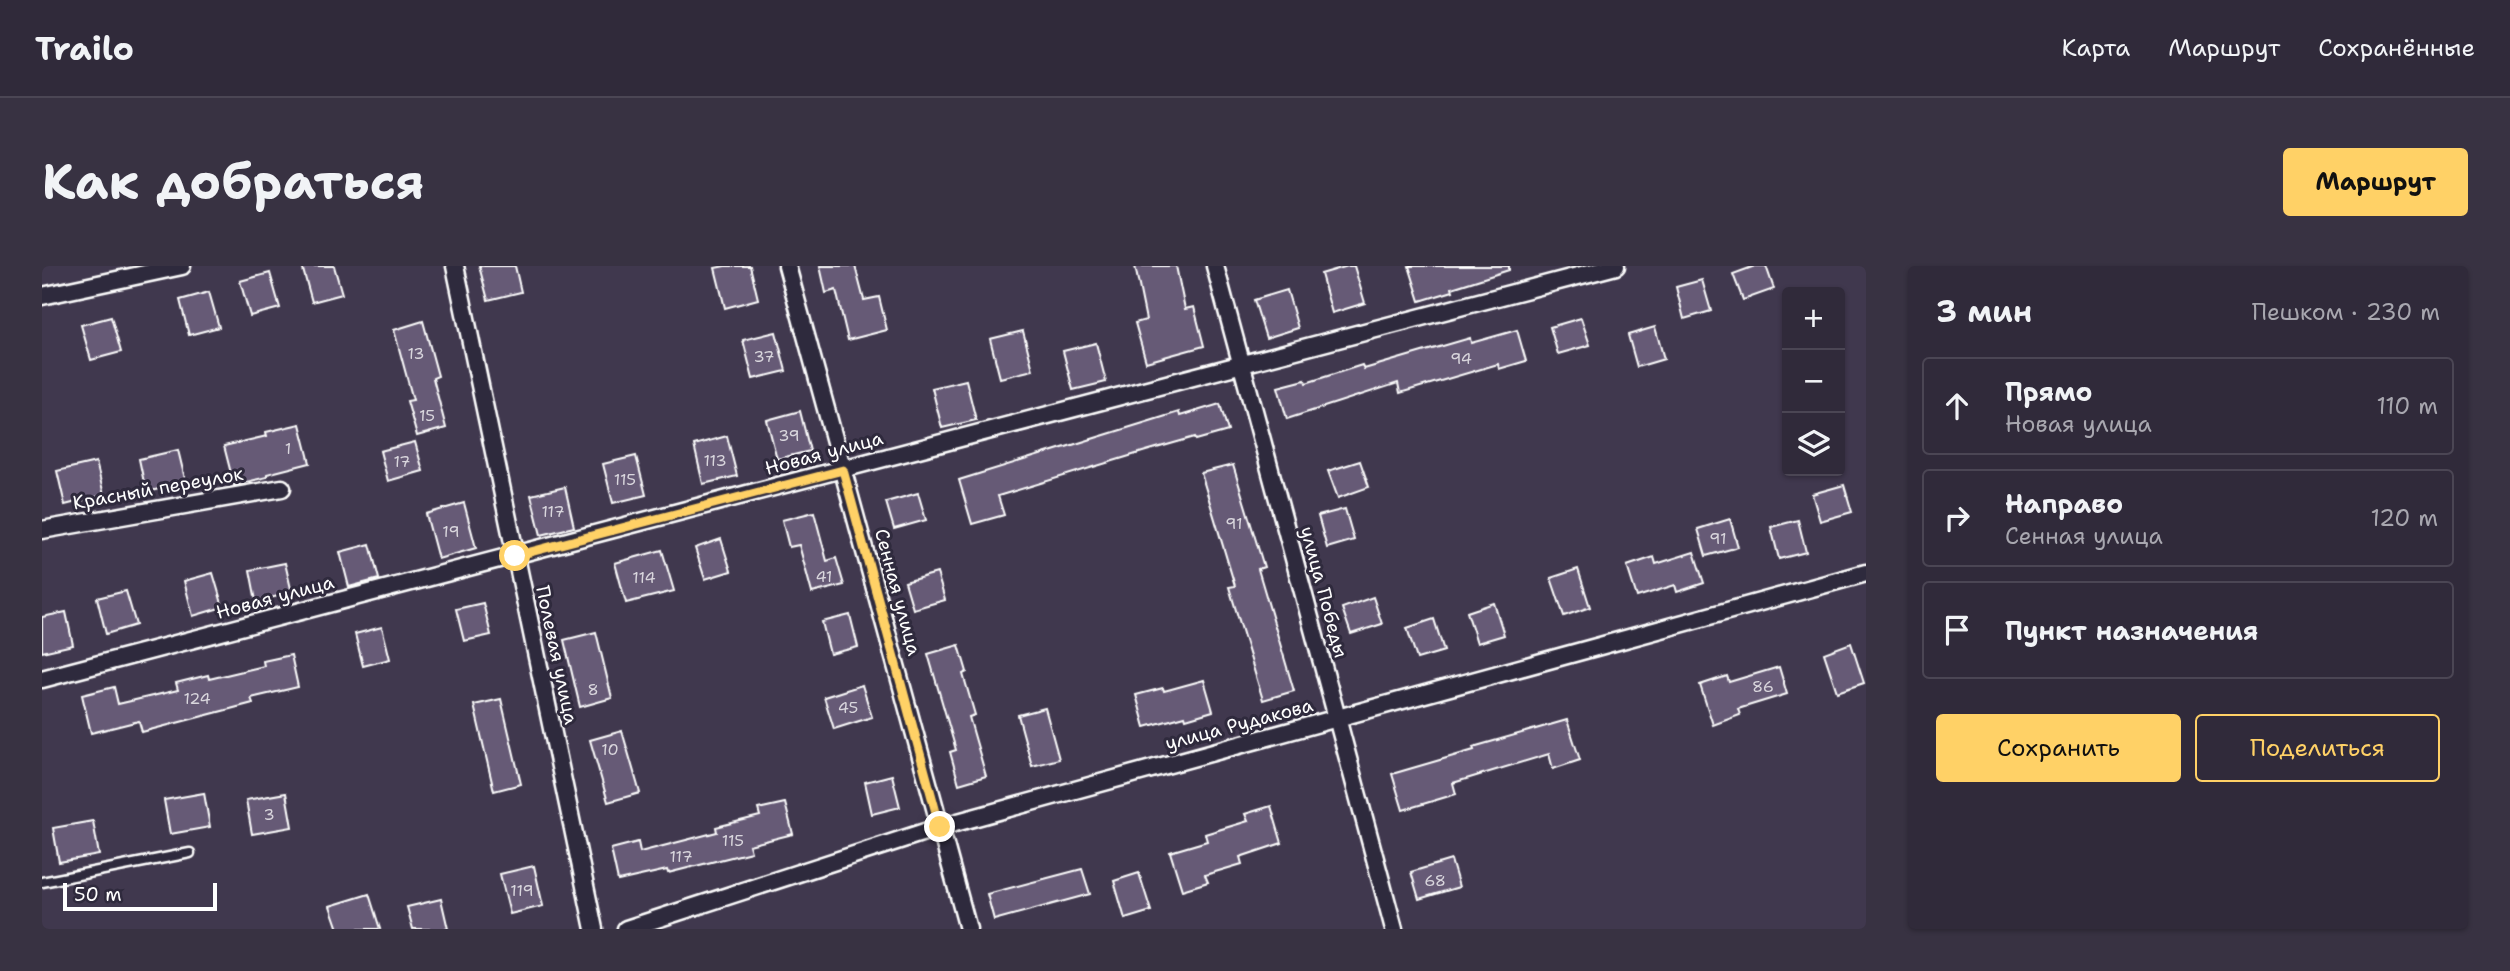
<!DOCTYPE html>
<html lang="ru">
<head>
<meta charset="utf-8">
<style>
	:root { --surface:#302a3a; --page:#383242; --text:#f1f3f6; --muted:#a8a7af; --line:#4b4654; --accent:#ffd166 }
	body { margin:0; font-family:"Shantell Sans",sans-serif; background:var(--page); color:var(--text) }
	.controls { position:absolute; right:21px; top:21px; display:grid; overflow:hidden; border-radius:7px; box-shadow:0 2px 5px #0004 }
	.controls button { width:63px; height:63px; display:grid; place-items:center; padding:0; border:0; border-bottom:2px solid var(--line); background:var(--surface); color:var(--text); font:35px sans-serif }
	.scale { position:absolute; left:21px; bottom:18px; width:154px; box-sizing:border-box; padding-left:7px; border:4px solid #fff; border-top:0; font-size:19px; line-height:24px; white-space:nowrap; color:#fff; -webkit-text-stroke:5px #2f2a3d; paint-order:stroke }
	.stop { position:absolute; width:21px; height:21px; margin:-16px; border:5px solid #ffd166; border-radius:50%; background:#fff }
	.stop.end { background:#ffd166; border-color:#fff; box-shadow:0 2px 7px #0008 }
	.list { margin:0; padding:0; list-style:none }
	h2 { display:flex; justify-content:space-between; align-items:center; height:91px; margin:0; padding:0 28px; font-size:30px }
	h2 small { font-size:23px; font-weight:400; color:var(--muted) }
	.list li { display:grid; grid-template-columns:46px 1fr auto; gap:21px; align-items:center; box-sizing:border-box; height:98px; margin:0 14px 14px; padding:0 14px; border:2px solid var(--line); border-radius:7px }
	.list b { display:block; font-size:26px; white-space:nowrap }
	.list p { margin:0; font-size:23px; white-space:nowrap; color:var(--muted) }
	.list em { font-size:23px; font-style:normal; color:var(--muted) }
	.actions { display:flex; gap:14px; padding:21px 28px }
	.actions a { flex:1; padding:16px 0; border:2px solid var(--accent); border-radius:7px; text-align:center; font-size:24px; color:var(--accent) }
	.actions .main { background:var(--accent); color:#111 }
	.icon { flex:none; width:38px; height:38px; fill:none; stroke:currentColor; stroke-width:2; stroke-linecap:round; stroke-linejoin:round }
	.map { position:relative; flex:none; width:1824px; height:663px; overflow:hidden; border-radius:7px }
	header { display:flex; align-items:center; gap:42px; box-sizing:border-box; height:98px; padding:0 35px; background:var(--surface); border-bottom:2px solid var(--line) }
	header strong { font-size:33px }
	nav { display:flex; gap:38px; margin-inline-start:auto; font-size:24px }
	.intro { display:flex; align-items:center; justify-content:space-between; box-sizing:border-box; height:168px; padding:0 42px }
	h1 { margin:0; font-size:49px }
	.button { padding:18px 32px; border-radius:7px; background:var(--accent); color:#111; font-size:24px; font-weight:700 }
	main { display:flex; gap:42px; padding:0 42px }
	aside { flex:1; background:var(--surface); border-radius:7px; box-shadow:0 2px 5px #0004 }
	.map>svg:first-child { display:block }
	.building { fill:#665a76; stroke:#fff; stroke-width:2 }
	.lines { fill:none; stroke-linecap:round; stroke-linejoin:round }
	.lane-casing { stroke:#fff; stroke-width:13 }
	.street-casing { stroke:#fff; stroke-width:21 }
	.lane { stroke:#2f2a3d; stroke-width:8 }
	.street { stroke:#2f2a3d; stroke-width:16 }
	.route { stroke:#ffd166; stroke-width:9 }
	.labels { text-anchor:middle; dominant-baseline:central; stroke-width:6; stroke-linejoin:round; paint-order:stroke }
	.number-label { font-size:16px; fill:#d9d6dd }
	.street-label { font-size:19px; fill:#fff; stroke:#2f2a3d }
</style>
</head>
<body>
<header>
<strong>Trailo</strong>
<nav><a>Карта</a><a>Маршрут</a><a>Сохранённые</a></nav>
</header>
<div class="intro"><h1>Как добраться</h1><a class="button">Маршрут</a></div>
<main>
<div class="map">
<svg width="1824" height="663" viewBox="0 0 1824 663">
	<rect width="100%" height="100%" fill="#40384e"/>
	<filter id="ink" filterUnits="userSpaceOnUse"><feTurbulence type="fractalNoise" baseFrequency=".0143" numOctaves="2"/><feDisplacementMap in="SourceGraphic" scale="14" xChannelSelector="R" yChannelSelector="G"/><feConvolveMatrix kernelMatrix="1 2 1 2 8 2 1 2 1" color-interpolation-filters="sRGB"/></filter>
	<g filter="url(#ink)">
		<!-- building -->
		<g class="building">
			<polygon points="260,0 292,0 300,28 270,36"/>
			<polygon points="437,0 473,0 479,26 446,34"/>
			<polygon points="683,0 708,0 716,33 683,42 673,2"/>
			<polygon points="778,0 813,0 822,34 837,31 845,64 806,74 794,24 784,27"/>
			<polygon points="1093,0 1134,0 1143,43 1152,41 1162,80 1104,96 1093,57 1104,54"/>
			<polygon points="1306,0 1312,0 1323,37 1290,47 1279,8"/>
			<polygon points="1367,0 1467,0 1467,4 1410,22 1411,25 1378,35"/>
			<polygon points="1713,0 1724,0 1732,23 1701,34 1691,8"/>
			<polygon points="228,7 238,42 208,50 198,15"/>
			<polygon points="1660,14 1669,45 1642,53 1634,21"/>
			<polygon points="1245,24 1256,62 1224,72 1212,34"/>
			<polygon points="167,26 177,61 147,69 138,34"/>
			<polygon points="69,51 79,86 49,94 39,59"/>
			<polygon points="1539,52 1548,79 1516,88 1508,61"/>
			<polygon points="381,55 396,110 391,112 404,162 375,170 365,135 371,134 352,64"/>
			<polygon points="1613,61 1622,93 1595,101 1586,69"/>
			<polygon points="1475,64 1484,95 1457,103 1456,98 1358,127 1356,117 1245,153 1236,121 1263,114 1264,117 1320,99 1322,103 1428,72 1429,77"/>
			<polygon points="981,65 991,104 958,112 948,73"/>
			<polygon points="734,66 744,105 711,113 701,74"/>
			<polygon points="1054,77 1064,116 1031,124 1021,85"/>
			<polygon points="924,114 934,154 900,162 890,122"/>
			<polygon points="1178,138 1186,165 1154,174 1153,171 1104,185 956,230 962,249 930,258 917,214 1137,146 1138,150"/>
			<polygon points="758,145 768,185 735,193 725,154"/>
			<polygon points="258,158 268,197 225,208 225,211 192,219 182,180 225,170 224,166"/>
			<polygon points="685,170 695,210 661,218 652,179"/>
			<polygon points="373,176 381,205 346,215 338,185"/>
			<polygon points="136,184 144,217 104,226 97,193"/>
			<polygon points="594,190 604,229 571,237 561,198"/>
			<polygon points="1318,195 1327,221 1296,232 1286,205"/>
			<polygon points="54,196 62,229 23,239 15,205"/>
			<polygon points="1191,199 1222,301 1216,303 1252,425 1221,434 1187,321 1193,320 1159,207"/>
			<polygon points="1802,219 1810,246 1778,255 1770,228"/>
			<polygon points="523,221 532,261 499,269 489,229"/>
			<polygon points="876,227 884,254 852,263 844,236"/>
			<polygon points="422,237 434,282 396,293 384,248"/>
			<polygon points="1303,243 1312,274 1285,282 1276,250"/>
			<polygon points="772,246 785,295 794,292 802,319 770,327 757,279 747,281 740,254"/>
			<polygon points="1688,253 1696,281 1664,290 1656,263"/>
			<polygon points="1756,254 1764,286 1737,293 1729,261"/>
			<polygon points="679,273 689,305 663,313 653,282"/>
			<polygon points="328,278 337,313 307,321 298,286"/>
			<polygon points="620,284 632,325 584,337 573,297"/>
			<polygon points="1652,286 1662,317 1635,326 1633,319 1595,331 1585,300 1612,291 1614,298"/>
			<polygon points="243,297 250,327 214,335 208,304"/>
			<polygon points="1536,303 1548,341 1522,350 1509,312"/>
			<polygon points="171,307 181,341 151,350 142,315"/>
			<polygon points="895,307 903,334 871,343 863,316"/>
			<polygon points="84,325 94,359 64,368 55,332"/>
			<polygon points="1331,331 1340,358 1309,368 1300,342"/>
			<polygon points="441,337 449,369 422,375 414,343"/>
			<polygon points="1452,337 1462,369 1435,377 1425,346"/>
			<polygon points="24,346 31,379 0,386 0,351"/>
			<polygon points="808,349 816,381 788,388 780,356"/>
			<polygon points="1392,353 1402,385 1375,393 1365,362"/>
			<polygon points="340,361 348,393 321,400 313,368"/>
			<polygon points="554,366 570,432 538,441 522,374"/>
			<polygon points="1809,377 1822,417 1795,426 1782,387"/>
			<polygon points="917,379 925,406 921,408 933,449 927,451 944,510 917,518 908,486 914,484 886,388"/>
			<polygon points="249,389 256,421 209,432 211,437 100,466 97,455 49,467 40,429 72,421 76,438 136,424 134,417 166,409 167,413 222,400 221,395"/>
			<polygon points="1737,401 1745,428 1696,443 1698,449 1671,459 1658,419 1685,410 1687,416"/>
			<polygon points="1162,414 1171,445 1144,453 1143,450 1103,461 1094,429 1121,422 1122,425"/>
			<polygon points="820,419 830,451 792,463 782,431"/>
			<polygon points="459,433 479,518 452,525 432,439"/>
			<polygon points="1003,442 1017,493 990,500 976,449"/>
			<polygon points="1525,454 1538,494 1511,503 1507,488 1411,517 1414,528 1361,544 1350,508 1432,484 1431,481"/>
			<polygon points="580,465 598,527 566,536 548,474"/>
			<polygon points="850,509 858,541 830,548 823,516"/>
			<polygon points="162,527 168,561 128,568 122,534"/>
			<polygon points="244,527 250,561 210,568 204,534"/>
			<polygon points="743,537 751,568 707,579 709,586 626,607 625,604 576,615 569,583 596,576 598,586 675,566 674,561 718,550 716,543"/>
			<polygon points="1229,540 1240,577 1198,591 1200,598 1163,609 1166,616 1140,624 1128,586 1165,575 1163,568 1206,555 1203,548"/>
			<polygon points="51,555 57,589 17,596 11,562"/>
			<polygon points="1409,594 1417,621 1377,633 1369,606"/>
			<polygon points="492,600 501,640 468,648 458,608"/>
			<polygon points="1040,603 1048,628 952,654 945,628"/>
			<polygon points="1097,607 1109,645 1083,653 1072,615"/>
			<polygon points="327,628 338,663 296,663 288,640"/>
			<polygon points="399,633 406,663 371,663 365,641"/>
		</g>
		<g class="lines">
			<!-- lane casing -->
			<g class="lane-casing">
				<polyline id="lane" points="0,616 148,587"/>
			</g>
			<!-- street casing -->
			<g class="street-casing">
				<g id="street">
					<polyline points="413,0 552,663"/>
					<polyline points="745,0 926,663"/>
					<polyline points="1173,0 1352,663"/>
					<polyline points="0,30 140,0"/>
					<polyline points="0,264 240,222"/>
					<polyline points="0,413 1574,0"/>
					<polyline points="584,663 898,561 1824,307"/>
				</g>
			</g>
			<!-- lane -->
			<use href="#lane" class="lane"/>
			<!-- street -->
			<use href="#street" class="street"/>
		</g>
	</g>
	<g class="lines" filter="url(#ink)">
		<!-- route -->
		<polyline class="route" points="473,290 801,204 898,561"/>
	</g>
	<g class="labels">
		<!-- number labels -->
		<g class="number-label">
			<text x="374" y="87">13</text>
			<text x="722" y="90">37</text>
			<text x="1419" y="92">94</text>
			<text x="385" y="149">15</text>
			<text x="747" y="169">39</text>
			<text x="246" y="182">1</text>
			<text x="673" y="194">113</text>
			<text x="360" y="195">17</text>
			<text x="583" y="213">115</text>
			<text x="511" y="245">117</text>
			<text x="1192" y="257">91</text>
			<text x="409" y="265">19</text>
			<text x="1676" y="272">91</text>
			<text x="782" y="310">41</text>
			<text x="602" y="311">114</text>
			<text x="1721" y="420">86</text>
			<text x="551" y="423">8</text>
			<text x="155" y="432">124</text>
			<text x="806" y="441">45</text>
			<text x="568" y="483">10</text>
			<text x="227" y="548">3</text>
			<text x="691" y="574">115</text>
			<text x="639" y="590">117</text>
			<text x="1393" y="614">68</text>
			<text x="480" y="624">119</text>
		</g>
		<!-- street labels -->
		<g class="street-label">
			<text transform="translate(782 187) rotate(-15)">Новая улица</text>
			<text transform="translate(116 222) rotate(-10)">Красный переулок</text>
			<text transform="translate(856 326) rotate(75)">Сенная улица</text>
			<text transform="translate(1282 326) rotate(75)">улица Победы</text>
			<text transform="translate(233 331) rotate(-15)">Новая улица</text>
			<text transform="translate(515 389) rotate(78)">Полевая улица</text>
			<text transform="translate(1197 458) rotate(-15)">улица Рудакова</text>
		</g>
	</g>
</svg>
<div class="controls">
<button>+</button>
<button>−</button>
<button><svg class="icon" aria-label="layers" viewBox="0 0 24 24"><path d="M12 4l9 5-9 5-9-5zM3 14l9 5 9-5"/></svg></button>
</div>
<div class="scale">50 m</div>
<div class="stop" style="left:473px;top:290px"></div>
<div class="stop end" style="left:898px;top:561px"></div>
</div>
<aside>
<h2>3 мин<small>Пешком · 230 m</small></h2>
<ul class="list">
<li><svg class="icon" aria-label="ahead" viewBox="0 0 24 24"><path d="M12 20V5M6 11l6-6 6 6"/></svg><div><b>Прямо</b><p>Новая улица</p></div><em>110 m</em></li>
<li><svg class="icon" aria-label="right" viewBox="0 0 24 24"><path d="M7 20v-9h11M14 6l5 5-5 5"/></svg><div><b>Направо</b><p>Сенная улица</p></div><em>120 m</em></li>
<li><svg class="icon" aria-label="arrive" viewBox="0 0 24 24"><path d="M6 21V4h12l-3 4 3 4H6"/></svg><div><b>Пункт назначения</b></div></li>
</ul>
<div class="actions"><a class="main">Сохранить</a><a>Поделиться</a></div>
</aside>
</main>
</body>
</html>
